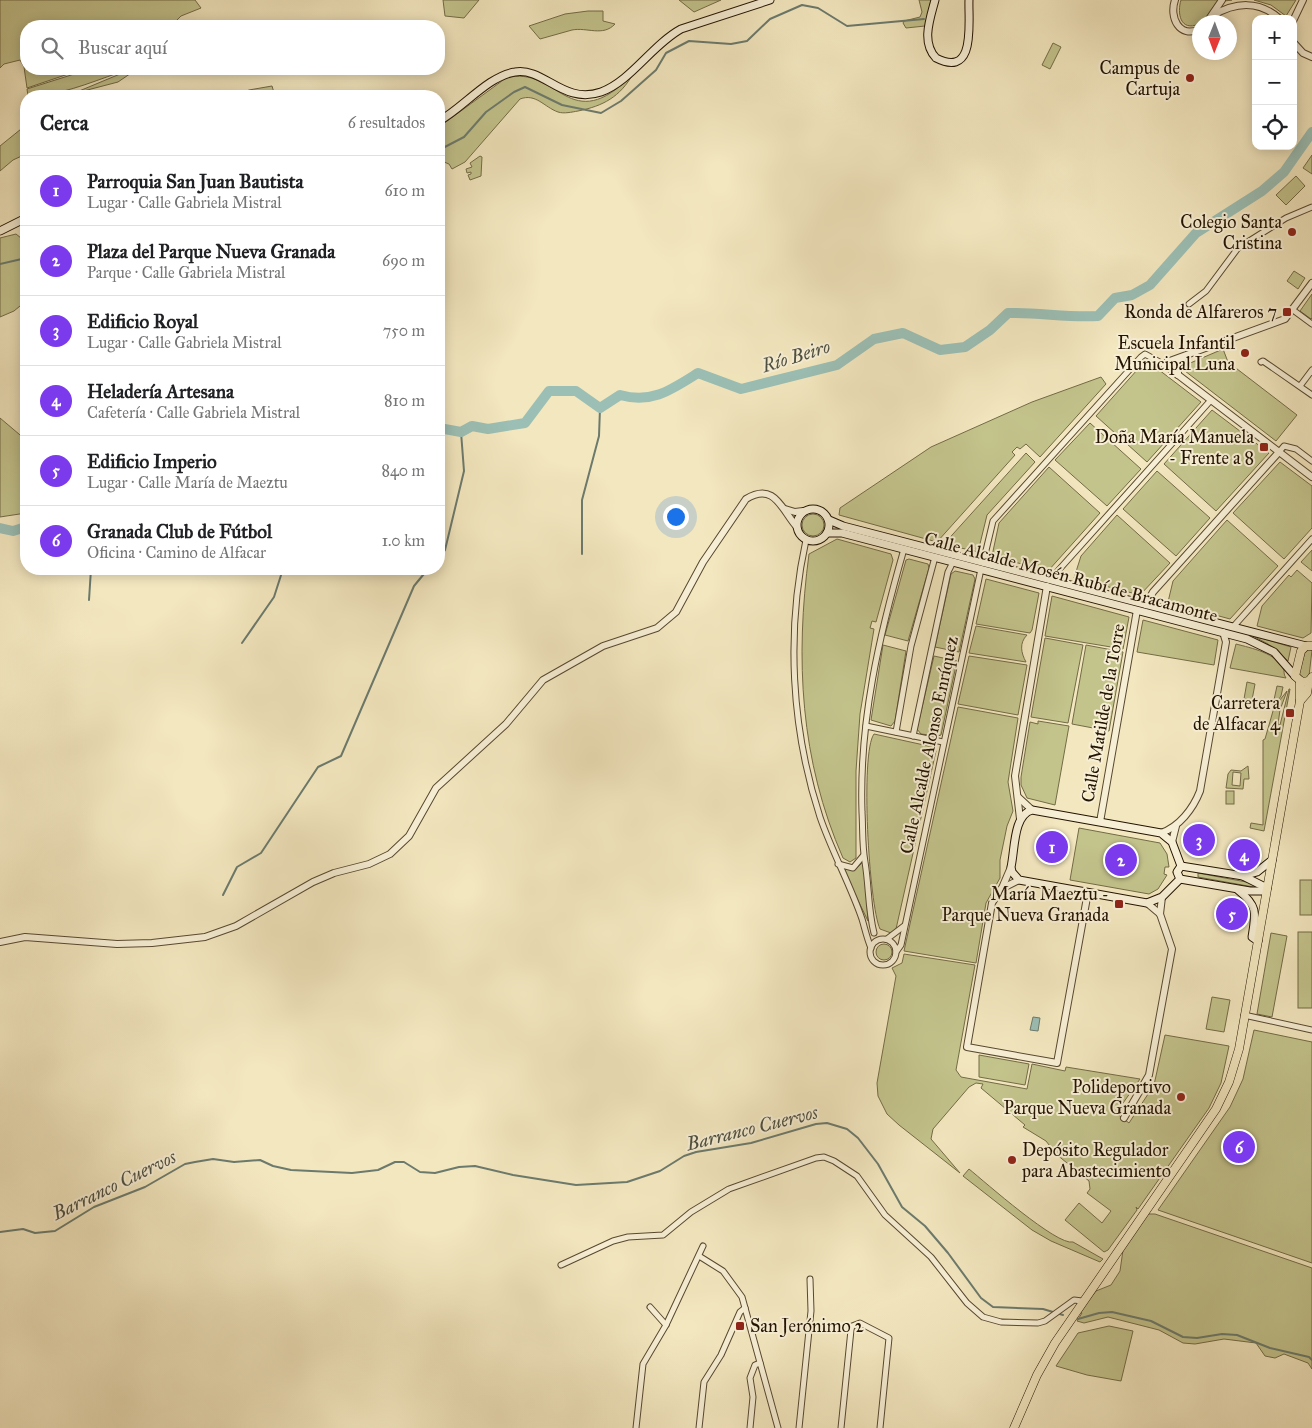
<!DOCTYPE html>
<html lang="es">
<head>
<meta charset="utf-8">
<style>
	:root { --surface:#fff; --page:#f2f2f2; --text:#202124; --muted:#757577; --line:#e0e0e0; --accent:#7c3aed }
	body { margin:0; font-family:"IM FELL Great Primer",serif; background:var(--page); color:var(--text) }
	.controls { position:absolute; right:15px; top:15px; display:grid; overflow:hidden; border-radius:10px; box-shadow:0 2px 12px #0003 }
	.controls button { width:45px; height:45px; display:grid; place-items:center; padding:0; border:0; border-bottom:1px solid var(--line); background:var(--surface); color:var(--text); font:25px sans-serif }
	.compass { position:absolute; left:1192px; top:15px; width:45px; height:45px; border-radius:50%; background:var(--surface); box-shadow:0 2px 12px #0003; rotate:181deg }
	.you { position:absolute; left:675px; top:516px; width:18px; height:18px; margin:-12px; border:4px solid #fff; border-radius:50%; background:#1a73e8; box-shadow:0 0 0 8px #1a73e833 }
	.badge { display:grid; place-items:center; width:32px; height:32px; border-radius:50%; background:var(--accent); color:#fff; font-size:16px; font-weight:700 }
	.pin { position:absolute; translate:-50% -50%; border:2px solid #fff; box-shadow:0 1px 5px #0006 }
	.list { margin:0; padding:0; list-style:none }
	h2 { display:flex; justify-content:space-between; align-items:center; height:65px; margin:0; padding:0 20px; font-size:21px }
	h2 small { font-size:16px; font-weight:400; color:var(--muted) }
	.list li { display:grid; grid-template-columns:32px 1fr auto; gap:15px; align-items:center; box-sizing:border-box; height:70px; padding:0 20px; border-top:1px solid var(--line) }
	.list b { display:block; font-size:19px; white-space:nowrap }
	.list p { margin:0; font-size:16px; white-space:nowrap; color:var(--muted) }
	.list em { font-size:16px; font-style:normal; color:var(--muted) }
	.icon { flex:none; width:28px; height:28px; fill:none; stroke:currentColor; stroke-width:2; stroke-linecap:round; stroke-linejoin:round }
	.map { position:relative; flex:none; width:1312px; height:1428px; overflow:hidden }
	.search { position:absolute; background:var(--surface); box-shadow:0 2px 12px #0003; left:20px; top:20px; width:425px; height:55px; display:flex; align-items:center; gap:12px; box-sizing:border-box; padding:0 18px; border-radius:20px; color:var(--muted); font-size:19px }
	.panel { position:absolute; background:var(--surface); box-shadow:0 2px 12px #0003; left:20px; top:90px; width:425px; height:485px; border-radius:20px }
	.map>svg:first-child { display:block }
	.green { fill:#c3c38c; stroke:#736b46; fill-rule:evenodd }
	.water { fill:#9bbfb5; stroke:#6b7a6d }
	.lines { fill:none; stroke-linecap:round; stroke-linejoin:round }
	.stream { stroke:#6b7a6d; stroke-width:2 }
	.river { stroke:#9bbfb5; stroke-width:10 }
	.minor-casing { stroke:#574830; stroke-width:7 }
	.tertiary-casing { stroke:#574830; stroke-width:8 }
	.secondary-casing { stroke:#231301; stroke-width:9 }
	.primary-casing { stroke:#231301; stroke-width:9 }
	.minor { stroke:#f7efd5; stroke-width:5 }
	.tertiary { stroke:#f7efd5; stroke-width:6 }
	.secondary { stroke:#f7efd5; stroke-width:7 }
	.primary { stroke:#f3e7bf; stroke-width:8 }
	.poi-dot { fill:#8f2418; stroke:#f7efd5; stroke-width:2 }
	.labels { text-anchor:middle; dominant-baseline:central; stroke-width:4; stroke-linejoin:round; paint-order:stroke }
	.poi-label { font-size:18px; fill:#231301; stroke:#f7efd5; text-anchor:end }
	.street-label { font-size:18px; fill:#231301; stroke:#f7efd5 }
	.water-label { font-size:19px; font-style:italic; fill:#4d4f40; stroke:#f7efd5 }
</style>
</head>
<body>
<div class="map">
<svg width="1312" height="1428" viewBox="0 0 1312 1428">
	<rect width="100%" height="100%" fill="#f3e7bf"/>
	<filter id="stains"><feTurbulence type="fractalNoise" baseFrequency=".004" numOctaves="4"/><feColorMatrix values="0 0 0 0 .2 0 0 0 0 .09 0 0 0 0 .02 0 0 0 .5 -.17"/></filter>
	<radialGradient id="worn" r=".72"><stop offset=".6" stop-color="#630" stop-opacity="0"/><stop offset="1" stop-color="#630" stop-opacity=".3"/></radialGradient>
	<!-- green -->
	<g class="green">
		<polygon points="0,0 195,0 201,8 181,16 171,26 26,26 26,49 21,56 26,55 26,69 83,69 27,88 24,67 20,60 4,64 0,68"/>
		<polygon points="443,0 479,0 464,18 445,16"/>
		<polygon points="679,0 721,0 694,12"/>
		<polygon points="919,0 931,0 925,26 906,28 903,23 904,21 920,17 922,12"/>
		<path d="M1181,0H1232L1217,2C1212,9 1205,22 1199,24C1180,32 1177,13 1181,0Z"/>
		<polygon points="1254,0 1296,0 1286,16 1271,5"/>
		<path d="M588,11H603V21L615,24C603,37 587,27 572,30C561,33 551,36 540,39L529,26L565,14Z"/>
		<polygon points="1053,43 1061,47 1050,69 1042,65"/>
		<path d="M90,69H121L118,73C89,83 59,96 28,96L27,89Z"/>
		<polygon points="122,69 137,69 118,82 72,94 120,74"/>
		<path d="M633,74C620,97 603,106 578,111C572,112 564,114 558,112C544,107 536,93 520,99L465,162L452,169L449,164L439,160V127L506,78C558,64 569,140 633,74Z"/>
		<polygon points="272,86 275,96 233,96 249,90"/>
		<polygon points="26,125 26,154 13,160 0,171 0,146"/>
		<polygon points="1312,155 1312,174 1303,168"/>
		<polygon points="480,156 482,157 481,176 470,180 468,175 471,174 471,172 467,173 466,169 472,167 470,163"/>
		<polygon points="1296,176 1305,186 1286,205 1276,195"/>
		<polygon points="16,234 26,242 26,301 14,311 0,317 0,238"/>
		<polygon points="1294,271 1305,278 1298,289 1287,281"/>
		<polygon points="1312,294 1312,318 1311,319 1300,311"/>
		<polygon points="1223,349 1228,362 1297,415 1276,441 1185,371 1185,367 1188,364"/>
		<polygon points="1146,360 1201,402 1147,462 1096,416"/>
		<polygon points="1101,377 1106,384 1040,457 1026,444 1020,449 1017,447 1012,452 1015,455 937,542 839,515 840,508 931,447 1032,402"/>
		<polygon points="1212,410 1269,453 1216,511 1164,464"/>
		<polygon points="0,418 26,440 26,513 0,517"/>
		<polygon points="1090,423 1141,469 1107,506 1055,460"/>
		<polygon points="1026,453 1035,462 987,515 978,552 944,544"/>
		<polygon points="1280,462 1312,486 1312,528 1284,559 1233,513"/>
		<polygon points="1049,467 1100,513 1048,571 992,556 999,523"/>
		<polygon points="1157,471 1210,518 1176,556 1123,509"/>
		<circle cx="813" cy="525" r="11"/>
		<polygon points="1117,515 1170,563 1140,595 1074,578 1081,556"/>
		<polygon points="1227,520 1278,566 1230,619 1168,602 1173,581"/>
		<path d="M837,539L891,554L893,560L876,622L872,621L870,628L874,629L860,714L856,771V858L850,862L843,858C800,760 795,659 809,554Z"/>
		<polygon points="1312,550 1312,571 1301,562"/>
		<polygon points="909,559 928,564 929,568 908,641 885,635 906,560"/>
		<polygon points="1297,570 1312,583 1311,633 1303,638 1257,626 1262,606 1289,575 1291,577"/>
		<polygon points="955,571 973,575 975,579 959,652 935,647 951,574"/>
		<polygon points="986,579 1039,593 1032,630 1030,633 976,624"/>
		<polygon points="1052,596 1129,617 1123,649 1045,636"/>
		<polygon points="1143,620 1218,640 1214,665 1137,652"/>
		<path d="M976,626L1027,635C1019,643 1021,653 1026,662L969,653Z"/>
		<polygon points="1251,635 1291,647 1288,661 1268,644"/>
		<polygon points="1045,638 1083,645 1068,723 1031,717"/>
		<path d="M1236,644C1251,648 1277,653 1284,670C1284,673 1284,675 1286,678L1230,668Z"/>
		<polygon points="883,645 906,651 895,721 891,726 871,720"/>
		<polygon points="1086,645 1123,652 1109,731 1072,724"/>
		<polygon points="1308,649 1312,650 1309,676 1303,679 1299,673 1305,652"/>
		<polygon points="934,656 957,661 941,735 938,736 921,734 917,729"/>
		<polygon points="969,656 1027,665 1018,715 958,704"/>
		<polygon points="1247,682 1255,684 1252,700 1244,699"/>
		<polygon points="1277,686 1283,687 1281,696 1272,709"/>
		<polygon points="1289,689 1290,689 1264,831 1250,828 1251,823 1263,825 1263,740 1265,739 1273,711 1278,702 1280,708 1279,701 1287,691 1280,710 1278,724 1280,725"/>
		<polygon points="958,707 1018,718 1008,782 1013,811 1007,826 1000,860 1000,878 986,903 976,963 904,951"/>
		<polygon points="1038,721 1069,726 1055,805 1027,798 1021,785 1021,777 1030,722 1038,724"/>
		<path d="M874,734L933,747L936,751L896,929L891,933L880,929C869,905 860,753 874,734Z"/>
		<path d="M1248,766L1249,779H1244L1243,789L1226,788L1228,774L1231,770L1241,771ZM1233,772L1241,773L1240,786L1232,785Z"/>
		<rect x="1226" y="791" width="8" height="13"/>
		<polygon points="1079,828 1160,843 1167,854 1169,867 1165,867 1164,874 1167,875 1158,889 1149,894 1070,880"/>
		<circle cx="1049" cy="837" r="7"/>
		<polygon points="1247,854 1259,856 1254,865 1245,868"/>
		<polygon points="864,861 868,921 843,869 856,869"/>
		<polygon points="1198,873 1257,884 1259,888 1198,877"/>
		<rect x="1300" y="880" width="12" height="35"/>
		<rect x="1298" y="932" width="14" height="76"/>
		<polygon points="1271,933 1287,936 1272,1017 1257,1014"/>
		<circle cx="884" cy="952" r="8"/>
		<polygon points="904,954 975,965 956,1070 961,1077 1027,1089 1032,1064 1065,1071 1066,1067 1140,1079 1116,1113 1129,1123 1154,1085 1165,1035 1229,1046 1221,1083 1209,1108 1138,1209 1136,1207 1137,1210 1108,1250 1104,1252 1065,1220 1079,1203 1102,1223 1111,1211 1087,1193 1090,1189 1089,1181 1056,1154 1046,1141 1023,1127 1025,1125 981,1088 983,1084 976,1083 969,1087 933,1129 931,1139 960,1173 899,1125 887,1114 878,1096 877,1083 896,976 892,968 902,963"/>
		<polygon points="1212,997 1230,1000 1224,1032 1206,1029"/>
		<polygon points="1254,1030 1312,1042 1312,1263 1158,1210 1230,1107 1243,1079"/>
		<polygon points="979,1055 1029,1064 1025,1085 979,1077"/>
		<path d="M969,1169C985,1182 1057,1246 1073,1242L1103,1259L1100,1262L1051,1241L1032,1230L963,1176Z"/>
		<polygon points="1147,1214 1155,1214 1312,1268 1312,1369 1308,1363 1284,1354 1275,1358 1265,1356 1256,1343 1224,1339 1195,1344 1183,1343 1159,1330 1108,1317 1084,1323 1077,1321 1082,1313 1079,1312 1096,1291 1111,1285 1120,1271 1123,1250"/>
		<polygon points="1109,1326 1133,1331 1121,1381 1087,1375 1056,1366 1078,1333"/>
	</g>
	<!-- water -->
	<polygon class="water" points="1033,1017 1040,1018 1038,1031 1030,1030"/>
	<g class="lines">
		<!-- stream -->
		<g class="stream">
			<polyline points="439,150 464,137 486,112 514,92 525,87 562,105 601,113 621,101 656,70 666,53 689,41 731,44 747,41 770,19 802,5 818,8 847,26 924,19"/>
			<polyline points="0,264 26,258"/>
			<polyline points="582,554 582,500 599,436 600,408"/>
			<polyline points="439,557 445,550 464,471 461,432"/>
			<polyline points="89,600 91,569"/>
			<polyline points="242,643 274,597 283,569"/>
			<polyline points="223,895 237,867 261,853 318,767 341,756 414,586 428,569"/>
			<polyline points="0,1232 23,1229 35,1233 55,1231 94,1207 145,1187 185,1164 195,1162 213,1159 234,1162 260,1160 273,1166 291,1170 352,1173 378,1170 395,1162 404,1162 420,1172 435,1173 459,1167 475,1166 513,1175 576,1185 627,1182 660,1171 684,1156 696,1152 751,1143 816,1124 827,1123 847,1129 858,1138 878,1164 902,1207 925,1226 948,1253 981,1298 993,1307 1043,1309 1063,1315"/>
			<polyline points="1078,1319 1099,1313 1112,1312 1151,1321 1183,1337 1197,1338 1222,1334 1237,1335 1270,1348 1309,1357 1312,1360"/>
		</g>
		<!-- river -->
		<g class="river">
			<path d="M439,428L461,432L472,426L488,429L525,423L549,391H576L600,408L620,395C652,404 671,390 698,373L741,389L837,365L874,339L903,333L940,350L965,347L990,330L1008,313C1038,312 1068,318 1098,316L1115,298L1132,295L1150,285L1196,233L1262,191L1284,172L1312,132"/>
			<polyline points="0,528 13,531 26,527"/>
		</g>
		<!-- minor casing -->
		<g class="minor-casing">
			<g id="minor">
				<polyline points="1189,304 1206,291 1238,248 1286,218 1312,207"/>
				<polyline points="1293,310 1312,324"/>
				<polyline points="1261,362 1263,361 1312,395"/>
				<polyline points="1300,386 1312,370"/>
				<polyline points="1279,452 1284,446 1296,449 1312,461"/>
				<path d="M806,540C786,631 791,728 820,817C832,852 850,884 862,919C865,929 867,939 871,948"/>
				<polyline points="983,563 993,521 1141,357 1145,354 1165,365"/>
				<polyline points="1054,581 1056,573 1211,400"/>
				<polyline points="1233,627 1312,539"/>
				<polyline points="866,726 943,742"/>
				<polyline points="896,732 911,646 935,557"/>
				<polyline points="913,736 948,572 953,562"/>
				<polyline points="838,864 853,868 863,856"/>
				<path d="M874,933C868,910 869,886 865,862C862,845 863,829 862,812C859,722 879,636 904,549"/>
				<polyline points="887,939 904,926"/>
				<circle cx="883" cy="952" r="13"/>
				<polyline points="896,952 901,945 904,931 981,569"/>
				<polyline points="1244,1015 1312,1030"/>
				<polyline points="699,1256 723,1271 742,1297 778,1428"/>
				<polyline points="561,1265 613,1241 628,1237 663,1235 691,1212 729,1189 816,1158 824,1157 834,1161 857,1176 885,1215 931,1257 967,1303 983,1317 1001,1322 1038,1323 1045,1321 1074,1300 1082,1301"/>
				<polyline points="650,1307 666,1325"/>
				<polyline points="636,1428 643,1364 666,1325 703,1246"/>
				<polyline points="699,1428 704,1382 721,1355 740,1312 745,1308"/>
				<polyline points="750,1428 753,1397 750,1378 755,1365 760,1363"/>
				<polyline points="799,1428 811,1311 810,1279"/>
				<polyline points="841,1428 851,1330 852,1326 860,1323 889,1338 880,1428"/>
			</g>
		</g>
		<!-- tertiary casing -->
		<g class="tertiary-casing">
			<g id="tertiary">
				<path d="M1175,0C1169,17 1179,39 1200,29"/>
				<path d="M1212,16C1235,2 1259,0 1280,19"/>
				<polyline points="1293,21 1303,0"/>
				<polyline points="1207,22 1222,0"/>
				<polyline points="1293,42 1303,53 1312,57"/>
				<polyline points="1312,283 1285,319 1167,362 1165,365 1312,477"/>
				<polyline points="1178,375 1178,365 1184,357"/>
				<polyline points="785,509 795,512 803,511"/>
				<polyline points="1146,605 1153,592 1279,452"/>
				<polyline points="1018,797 1032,810"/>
				<polyline points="1020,819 1015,776 1047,586"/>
				<polyline points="1100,822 1137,610"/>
				<path d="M1161,833C1179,827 1193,809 1200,791L1226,642L1223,632"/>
				<polyline points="1172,842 1176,826"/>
				<polyline points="1019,880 1001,889 992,903 967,1047 1057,1063 1088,892"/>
				<polyline points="1002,888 1011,867"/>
				<polyline points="1160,914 1162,897"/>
				<path d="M0,942L25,937L117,944L152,943L205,937L236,926L313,882L334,873L369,864L390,854L409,836L436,788L506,724L543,680L603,646L657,628L676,612L703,562L746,499C774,482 781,508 796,526"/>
				<polyline points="1124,1118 1149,1075 1172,949 1160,914 1147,903"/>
			</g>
		</g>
		<!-- secondary casing -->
		<g class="secondary-casing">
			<g id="secondary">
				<path d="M935,0C930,19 921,42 936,58C977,79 968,21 969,0"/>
				<path d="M439,121C463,108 488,76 515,72C544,67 563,105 601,92C631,81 652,45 681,29L770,0"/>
				<polyline points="0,231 26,218"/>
				<circle cx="813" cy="525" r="16"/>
				<polyline points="829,520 843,526 1306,646"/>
				<polyline points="827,533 842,533 1247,639 1274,652 1295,676"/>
				<polyline points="1181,866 1243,876 1267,888"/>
				<polyline points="1243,876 1257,872 1272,860"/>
				<path d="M1180,879L1162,897L1147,903L1019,880L1012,872L1011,867C1015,850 1013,815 1032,810L1161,833L1172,842L1181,866"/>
				<polyline points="1180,879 1250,891 1266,891"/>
				<polyline points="1180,879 1177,872 1181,866"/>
				<path d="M1238,890C1258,906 1256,913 1252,937L1258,941"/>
			</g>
		</g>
		<!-- primary casing -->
		<g class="primary-casing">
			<g id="primary">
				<polyline points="1312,646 1306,646 1301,651 1295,676 1302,682 1309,681 1312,677"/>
				<polyline points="1300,701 1307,693 1309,681"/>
				<polyline points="1014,1428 1037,1375 1055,1343 1216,1109 1229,1082 1239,1049 1300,701 1300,682"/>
			</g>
		</g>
		<!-- minor -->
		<use href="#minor" class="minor"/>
		<!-- tertiary -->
		<use href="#tertiary" class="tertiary"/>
		<!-- secondary -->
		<use href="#secondary" class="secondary"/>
		<!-- primary -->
		<use href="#primary" class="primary"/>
	</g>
	<!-- markers -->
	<g class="poi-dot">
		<circle cx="1190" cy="78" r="5"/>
		<circle cx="1292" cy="232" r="5"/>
		<rect x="1282" y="307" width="10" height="10" rx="2.5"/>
		<circle cx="1245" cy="353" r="5"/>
		<rect x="1259" y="442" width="10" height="10" rx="2.5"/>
		<rect x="1285" y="708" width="10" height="10" rx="2.5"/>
		<rect x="1114" y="899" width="10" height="10" rx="2.5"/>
		<circle cx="1181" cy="1097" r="5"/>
		<circle cx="1012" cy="1160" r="5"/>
		<rect x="735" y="1321" width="10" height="10" rx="2.5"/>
	</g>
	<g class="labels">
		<!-- poi labels -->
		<g class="poi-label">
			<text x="1180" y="68">Campus de<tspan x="1180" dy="21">Cartuja</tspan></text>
			<text x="1282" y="222">Colegio Santa<tspan x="1282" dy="21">Cristina</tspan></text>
			<text x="1277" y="312">Ronda de Alfareros 7</text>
			<text x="1235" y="343">Escuela Infantil<tspan x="1235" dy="21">Municipal Luna</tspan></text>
			<text x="1254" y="437">Doña María Manuela<tspan x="1254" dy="21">- Frente a 8</tspan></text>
			<text x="1280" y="703">Carretera<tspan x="1280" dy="21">de Alfacar 4</tspan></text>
			<text x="1109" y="894">María Maeztu -<tspan x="1109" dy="21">Parque Nueva Granada</tspan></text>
			<text x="1171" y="1087">Polideportivo<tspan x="1171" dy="21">Parque Nueva Granada</tspan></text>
			<text x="1022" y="1150" text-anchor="start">Depósito Regulador<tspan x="1022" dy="21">para Abastecimiento</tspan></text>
			<text x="750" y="1326" text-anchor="start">San Jerónimo 2</text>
		</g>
		<!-- street labels -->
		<g class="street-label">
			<text transform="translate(1071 577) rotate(15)">Calle Alcalde Mosén Rubí de Bracamonte</text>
			<text transform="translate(1103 713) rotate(-80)">Calle Matilde de la Torre</text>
			<text transform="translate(929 745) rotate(-78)">Calle Alcalde Alonso Enríquez</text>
		</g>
		<!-- water labels -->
		<g class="water-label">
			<text transform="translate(796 356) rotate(-17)">Río Beiro</text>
			<text transform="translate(752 1128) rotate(-14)">Barranco Cuervos</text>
			<text transform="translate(114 1185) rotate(-26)">Barranco Cuervos</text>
		</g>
	</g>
	<rect width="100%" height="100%" filter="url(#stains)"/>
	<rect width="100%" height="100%" fill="url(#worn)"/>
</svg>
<div class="controls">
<button>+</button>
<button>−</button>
<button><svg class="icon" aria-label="locate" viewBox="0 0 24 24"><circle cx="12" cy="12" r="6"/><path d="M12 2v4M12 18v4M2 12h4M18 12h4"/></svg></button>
</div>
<svg class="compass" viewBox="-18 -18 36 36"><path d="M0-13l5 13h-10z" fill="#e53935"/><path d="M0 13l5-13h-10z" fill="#757577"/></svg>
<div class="you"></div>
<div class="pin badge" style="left:1052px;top:847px">1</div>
<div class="pin badge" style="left:1121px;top:860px">2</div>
<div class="pin badge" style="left:1199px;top:840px">3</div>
<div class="pin badge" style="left:1244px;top:855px">4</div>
<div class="pin badge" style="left:1232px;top:914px">5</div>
<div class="pin badge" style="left:1239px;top:1147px">6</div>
<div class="search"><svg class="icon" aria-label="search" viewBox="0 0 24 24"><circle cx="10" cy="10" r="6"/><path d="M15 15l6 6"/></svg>Buscar aquí</div>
<section class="panel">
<h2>Cerca<small>6 resultados</small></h2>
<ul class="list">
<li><span class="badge">1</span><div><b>Parroquia San Juan Bautista</b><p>Lugar · Calle Gabriela Mistral</p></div><em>610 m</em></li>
<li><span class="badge">2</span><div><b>Plaza del Parque Nueva Granada</b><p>Parque · Calle Gabriela Mistral</p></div><em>690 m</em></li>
<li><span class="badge">3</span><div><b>Edificio Royal</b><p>Lugar · Calle Gabriela Mistral</p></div><em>750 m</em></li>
<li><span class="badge">4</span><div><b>Heladería Artesana</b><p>Cafetería · Calle Gabriela Mistral</p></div><em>810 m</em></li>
<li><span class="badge">5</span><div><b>Edificio Imperio</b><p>Lugar · Calle María de Maeztu</p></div><em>840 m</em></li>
<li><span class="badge">6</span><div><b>Granada Club de Fútbol</b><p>Oficina · Camino de Alfacar</p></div><em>1.0 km</em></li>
</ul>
</section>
</div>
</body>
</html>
